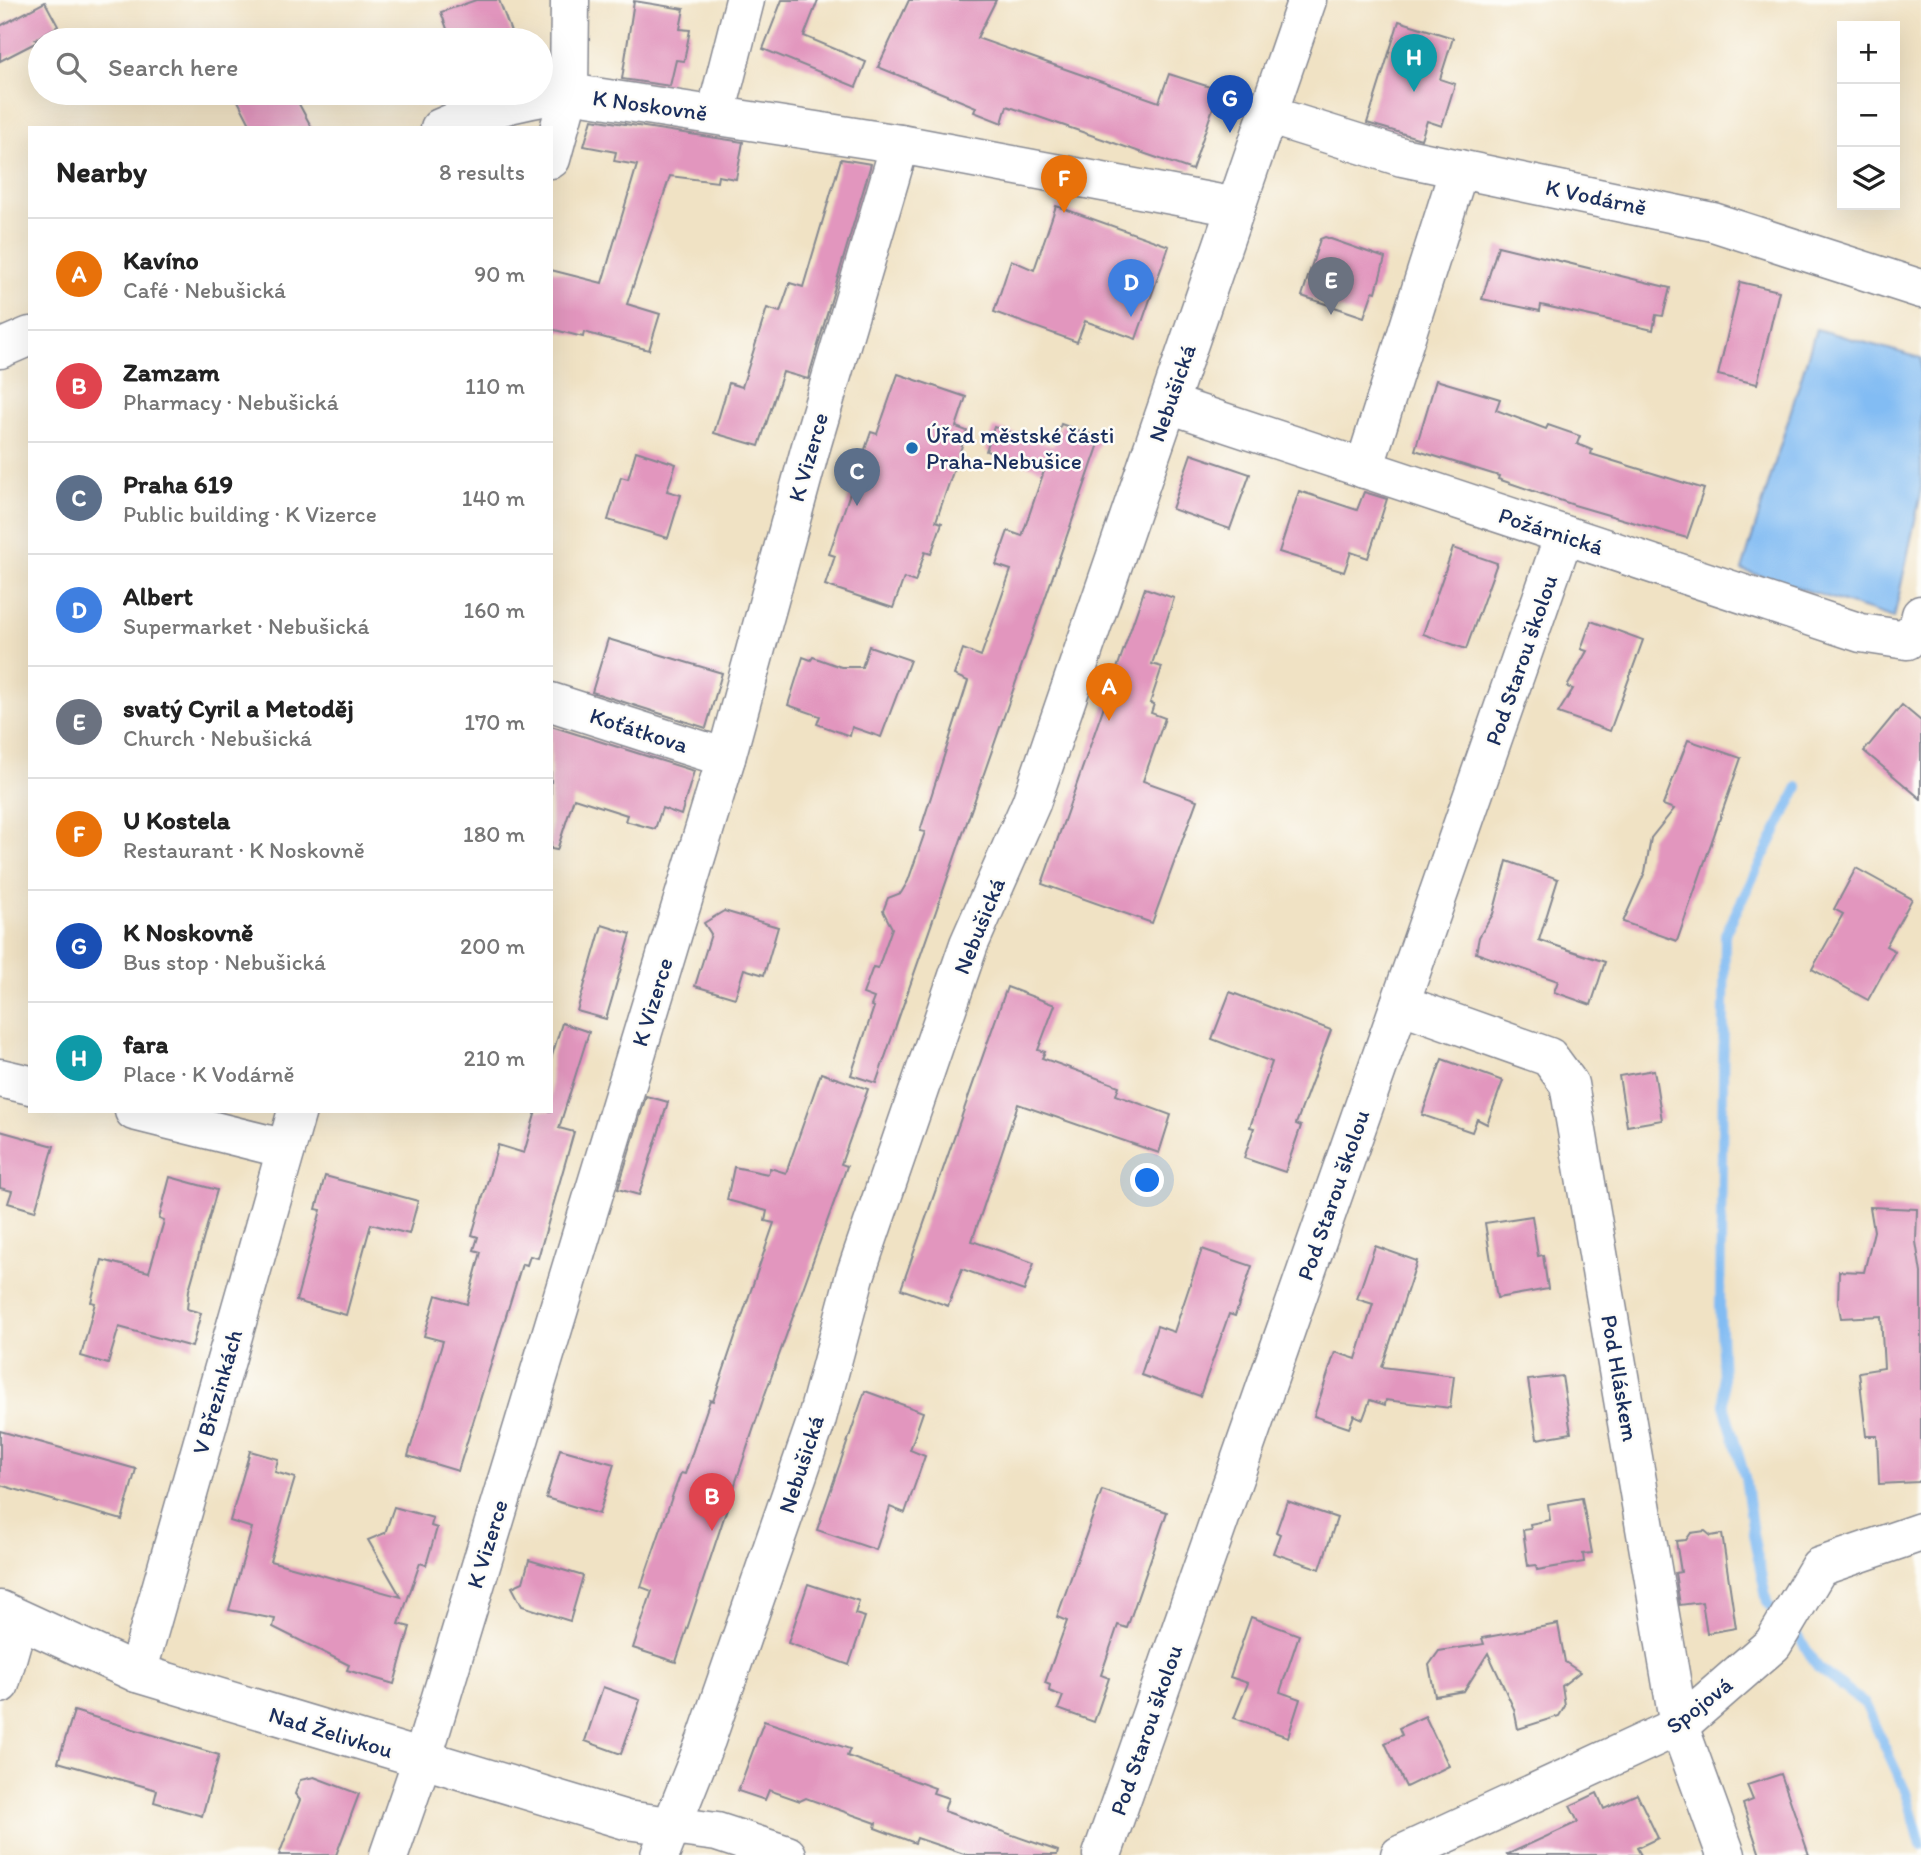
<!DOCTYPE html>
<html lang="en">
<head>
<meta charset="utf-8">
<style>
	:root { --surface:#fff; --page:#f2f2f2; --text:#222; --muted:#767676; --line:#e0e0e0; --accent:#1a73e8 }
	body { margin:0; font-family:Itim,sans-serif; background:var(--page); color:var(--text) }
	.controls { position:absolute; right:21px; top:21px; display:grid; overflow:hidden; border-radius:0px; box-shadow:0 7px 28px #0002 }
	.controls button { width:63px; height:63px; display:grid; place-items:center; padding:0; border:0; border-bottom:2px solid var(--line); background:var(--surface); color:var(--text); font:35px sans-serif }
	.you { position:absolute; left:1148px; top:1181px; width:24px; height:24px; margin:-18px; border:5px solid #fff; border-radius:50%; background:#1a73e8; box-shadow:0 0 0 10px #1a73e833 }
	.badge { display:grid; place-items:center; width:46px; height:46px; border-radius:50%; background:var(--accent); color:#fff; font-size:23px; font-weight:700 }
	.pin { position:absolute; translate:-50% -58px; filter:drop-shadow(0 2px 4px #0008) }
	.pin::after { content:''; position:absolute; top:37px; width:24px; height:21px; background:inherit; clip-path:polygon(0 0,100% 0,50% 100%) }
	.list { margin:0; padding:0; list-style:none }
	h2 { display:flex; justify-content:space-between; align-items:center; height:91px; margin:0; padding:0 28px; font-size:30px }
	h2 small { font-size:23px; font-weight:400; color:var(--muted) }
	.list li { display:grid; grid-template-columns:46px 1fr auto; gap:21px; align-items:center; box-sizing:border-box; height:112px; padding:0 28px; border-top:2px solid var(--line) }
	.list b { display:block; font-size:26px; white-space:nowrap }
	.list p { margin:0; font-size:23px; white-space:nowrap; color:var(--muted) }
	.list em { font-size:23px; font-style:normal; color:var(--muted) }
	.icon { flex:none; width:38px; height:38px; fill:none; stroke:currentColor; stroke-width:2; stroke-linecap:round; stroke-linejoin:round }
	.map { position:relative; flex:none; width:1921px; height:1855px; overflow:hidden }
	.search { position:absolute; background:var(--surface); box-shadow:0 7px 28px #0002; left:28px; top:28px; width:525px; height:77px; display:flex; align-items:center; gap:18px; box-sizing:border-box; padding:0 24px; border-radius:38px; color:var(--muted); font-size:26px }
	.panel { position:absolute; background:var(--surface); box-shadow:0 7px 28px #0002; left:28px; top:126px; width:525px; height:987px; border-radius:0px }
	.map>svg:first-child { display:block }
	.water { fill:#82bcf3; stroke:#4e76a8; stroke-width:2 }
	.lines { fill:none; stroke-linecap:round; stroke-linejoin:round }
	.stream { stroke:#82bcf3; stroke-width:10 }
	.building { fill:#e296be }
	.street-casing { stroke:#868891; stroke-width:41 }
	.secondary-casing { stroke:#868891; stroke-width:41 }
	.street { stroke:#fff; stroke-width:38 }
	.secondary { stroke:#fff; stroke-width:38 }
	.poi-dot { fill:#1f6fb2; stroke:#fdfcf7; stroke-width:2.5 }
	.labels { text-anchor:middle; dominant-baseline:central; stroke-width:5; stroke-linejoin:round; paint-order:stroke }
	.street-label { font-size:23px; fill:#1b2f5e; stroke:#fdfcf7 }
	.poi-label { font-size:23px; fill:#1b2f5e; stroke:#fdfcf7; text-anchor:start }
</style>
</head>
<body>
<div class="map">
<svg width="1921" height="1855" viewBox="0 0 1921 1855">
	<rect width="100%" height="100%" fill="#fdfcf7"/>
	<filter id="ink" filterUnits="userSpaceOnUse"><feTurbulence type="fractalNoise" baseFrequency=".0143" numOctaves="2"/><feDisplacementMap in="SourceGraphic" scale="14" xChannelSelector="R" yChannelSelector="G"/><feConvolveMatrix kernelMatrix="1 2 1 2 8 2 1 2 1" color-interpolation-filters="sRGB"/></filter>
	<filter id="wash" filterUnits="userSpaceOnUse"><feTurbulence type="fractalNoise" baseFrequency=".00686" numOctaves="4" result="noise"/><feDisplacementMap in="SourceGraphic" scale="28" xChannelSelector="R" yChannelSelector="G"/><feGaussianBlur stdDeviation="1.57" result="paint"/><feColorMatrix in="noise" values="0 0 0 0 0 0 0 0 0 0 0 0 0 0 0 0 0 1.4 0 .05"/><feComposite in="paint" operator="in"/></filter>
	<g filter="url(#wash)">
		<rect width="100%" height="100%" fill="#f0e2c4"/>
		<!-- water -->
		<polygon class="water" points="1816,329 1921,358 1921,493 1894,618 1742,570"/>
		<g class="lines">
			<!-- stream -->
			<g class="stream">
				<polyline points="1775,1614 1767,1602 1753,1534 1745,1477 1724,1405 1720,1306 1725,934 1798,787"/>
				<polyline points="1798,1635 1817,1667 1865,1704 1906,1792 1921,1845"/>
			</g>
		</g>
		<g id="blocks">
			<!-- building -->
			<g class="building">
				<polygon points="476,0 499,0 514,40 451,40 441,12"/>
				<polygon points="782,0 818,0 804,36 866,62 856,87 763,49"/>
				<polygon points="909,0 996,0 977,38 1159,102 1169,74 1219,90 1192,170 1007,106 1002,123 974,112 976,107 878,67"/>
				<polygon points="634,1 684,9 680,29 690,30 684,61 676,60 670,86 622,79"/>
				<polygon points="45,2 58,26 35,39 37,42 0,61 0,26"/>
				<polygon points="1399,21 1453,38 1440,79 1455,84 1442,126 1427,121 1421,139 1367,123"/>
				<polygon points="234,93 293,93 312,128 252,128"/>
				<polygon points="592,119 743,142 736,179 718,176 717,182 670,176 627,304 660,314 649,350 584,332 583,337 551,329 551,270 602,283 637,165 614,161 616,152 584,146"/>
				<polygon points="841,159 871,164 808,379 783,372 759,446 714,433 729,383 742,387 767,308 780,312 790,283 803,287"/>
				<polygon points="1056,206 1169,246 1136,339 1085,321 1077,342 994,312 1011,260 1034,270"/>
				<polygon points="1325,237 1385,258 1376,292 1373,291 1364,317 1302,296 1320,239"/>
				<polygon points="1498,246 1670,288 1663,316 1656,315 1653,330 1541,305 1540,311 1482,299"/>
				<polygon points="1740,282 1779,291 1757,384 1718,375"/>
				<polygon points="898,374 966,397 956,427 967,431 936,521 942,523 931,554 925,552 915,582 904,578 893,608 825,585 835,556 829,554 871,432 877,434"/>
				<polygon points="1436,380 1500,399 1496,410 1546,429 1548,425 1580,436 1577,444 1592,450 1591,454 1704,489 1687,538 1574,505 1498,479 1499,476 1415,450"/>
				<polygon points="1061,424 1101,438 876,1083 851,1075 874,1007 871,1006 874,998 863,994 873,967 878,968 892,928 883,911 888,898 901,893 908,881 925,832 920,831 968,681 954,675 963,649 981,656 1011,570 996,565 1008,531 1022,536 1044,471 986,451 994,427 1053,446"/>
				<polygon points="636,451 676,464 667,491 681,495 668,538 608,520 621,477 628,479"/>
				<polygon points="1191,454 1250,474 1230,529 1172,509"/>
				<polygon points="1299,491 1357,510 1364,492 1387,499 1368,558 1351,552 1344,572 1279,552"/>
				<polygon points="1453,548 1497,563 1466,649 1423,634"/>
				<polygon points="1145,588 1174,598 1152,664 1162,667 1150,703 1154,704 1151,713 1165,718 1143,781 1197,800 1152,923 1042,884"/>
				<polygon points="1591,621 1643,640 1610,731 1558,713 1573,689 1567,687 1587,651 1581,649"/>
				<polygon points="608,639 722,673 706,728 592,692"/>
				<polygon points="869,646 910,660 881,737 852,727 850,736 817,724 820,716 788,705 803,657 811,660 813,657 841,667 862,667"/>
				<polygon points="1902,705 1921,721 1921,799 1864,751"/>
				<polygon points="551,726 694,771 681,815 662,808 655,829 625,821 627,815 574,798 557,850 551,849"/>
				<polygon points="1688,740 1741,758 1677,941 1623,922 1645,872 1651,838 1674,809 1663,805"/>
				<polygon points="1507,861 1558,879 1539,940 1605,962 1591,1005 1554,992 1558,981 1476,953 1479,937 1493,914"/>
				<polygon points="1856,868 1912,899 1886,946 1895,951 1868,1000 1812,969 1843,914 1834,909"/>
				<polygon points="724,911 778,927 764,975 744,969 735,998 695,986 711,934 704,923"/>
				<polygon points="602,925 631,934 606,1019 577,1011"/>
				<polygon points="1007,987 1055,1005 1038,1050 1045,1052 1042,1058 1119,1086 1116,1095 1171,1115 1159,1153 1018,1104 972,1241 1034,1263 1024,1291 962,1269 948,1306 901,1289"/>
				<polygon points="1230,992 1331,1030 1296,1124 1301,1126 1285,1172 1244,1158 1254,1128 1250,1127 1272,1062 1212,1039"/>
				<polygon points="562,1023 589,1032 559,1128 574,1132 538,1258 530,1256 527,1265 522,1264 458,1471 408,1456 443,1341 424,1336 436,1295 467,1304 481,1252 474,1250 478,1237 472,1235 498,1145 524,1153 536,1111 551,1111 551,1059"/>
				<polygon points="1442,1059 1503,1081 1487,1124 1477,1119 1472,1132 1422,1115"/>
				<polygon points="1654,1070 1662,1120 1627,1126 1619,1076"/>
				<polygon points="821,1073 868,1089 841,1164 847,1166 764,1397 676,1662 633,1648 652,1591 641,1587 673,1494 681,1473 685,1474 710,1400 713,1401 774,1223 765,1221 767,1211 727,1200 734,1167 768,1174 770,1168 786,1173"/>
				<polygon points="646,1096 668,1102 639,1195 618,1189"/>
				<polygon points="0,1131 54,1146 35,1211 8,1203 12,1191 0,1188"/>
				<polygon points="325,1176 418,1201 409,1234 371,1224 346,1315 296,1301 321,1210 316,1209"/>
				<polygon points="170,1177 217,1190 189,1290 187,1309 201,1313 192,1347 119,1327 108,1364 81,1356 95,1303 91,1302 102,1260 149,1272 164,1221 159,1219"/>
				<polygon points="1870,1207 1917,1209 1916,1242 1921,1273 1921,1480 1918,1482 1879,1484 1877,1436 1866,1436 1859,1372 1884,1368 1881,1316 1841,1318 1838,1302 1839,1271 1864,1272 1874,1231"/>
				<polygon points="1532,1216 1538,1256 1543,1255 1548,1289 1497,1298 1485,1223"/>
				<polygon points="1375,1246 1417,1261 1382,1367 1454,1376 1450,1408 1386,1400 1385,1405 1370,1400 1363,1419 1354,1415 1349,1428 1314,1416 1335,1352 1356,1359 1373,1304 1357,1299"/>
				<polygon points="1202,1249 1252,1266 1235,1316 1229,1314 1200,1396 1141,1375 1157,1326 1174,1332"/>
				<polygon points="1562,1376 1571,1433 1537,1439 1528,1380"/>
				<polygon points="865,1391 923,1412 910,1450 925,1456 905,1513 890,1507 876,1550 817,1530"/>
				<polygon points="0,1431 136,1469 122,1520 0,1485"/>
				<polygon points="560,1449 614,1464 599,1514 546,1498"/>
				<polygon points="250,1451 278,1459 275,1472 295,1478 270,1561 401,1597 368,1540 385,1533 394,1507 433,1518 431,1526 437,1528 426,1565 420,1563 399,1624 410,1627 394,1684 347,1670 349,1665 273,1627 275,1619 229,1610 252,1528 230,1521"/>
				<polygon points="1102,1490 1167,1512 1127,1628 1118,1625 1101,1675 1109,1678 1094,1722 1058,1709 1063,1696 1049,1691 1050,1685 1045,1683 1067,1621 1057,1617"/>
				<polygon points="1582,1498 1592,1553 1583,1554 1584,1562 1537,1570 1536,1565 1528,1566 1523,1530 1531,1529 1530,1524 1550,1520 1548,1504"/>
				<polygon points="1287,1501 1337,1518 1320,1569 1273,1553 1280,1534 1276,1532"/>
				<polygon points="1705,1531 1711,1536 1722,1534 1736,1628 1707,1633 1702,1602 1680,1605 1675,1573 1681,1572 1676,1541 1686,1540 1691,1533"/>
				<polygon points="529,1560 583,1576 570,1621 522,1606 512,1587 523,1582"/>
				<polygon points="808,1584 859,1601 855,1614 865,1617 849,1665 788,1643"/>
				<polygon points="1251,1617 1299,1635 1280,1692 1300,1699 1288,1737 1234,1718 1248,1683 1230,1677"/>
				<polygon points="1558,1624 1565,1662 1580,1672 1562,1686 1565,1706 1559,1716 1518,1729 1514,1709 1488,1653 1464,1691 1435,1696 1429,1665 1439,1651 1484,1644 1482,1638"/>
				<polygon points="603,1687 640,1700 621,1754 585,1741"/>
				<polygon points="74,1711 219,1755 202,1816 154,1802 157,1790 58,1762"/>
				<polygon points="1425,1716 1449,1766 1406,1787 1385,1743 1402,1735 1399,1728"/>
				<polygon points="764,1721 850,1749 847,1756 935,1788 933,1793 948,1798 944,1811 1058,1851 1057,1855 967,1855 917,1838 915,1843 875,1828 876,1823 806,1798 800,1801 769,1790 765,1800 738,1791"/>
				<polygon points="1781,1774 1809,1855 1760,1855 1743,1804 1753,1800 1747,1785"/>
				<polygon points="314,1777 359,1794 336,1855 279,1855 300,1800 295,1794 300,1780"/>
				<polygon points="1597,1793 1604,1809 1637,1794 1658,1838 1637,1848 1641,1855 1506,1855 1578,1822 1570,1806"/>
			</g>
		</g>
	</g>
	<g filter="url(#ink)">
		<use href="#blocks" fill-opacity="0" stroke="#868891" stroke-width="2"/>
		<g class="lines">
			<!-- street casing -->
			<g class="street-casing">
				<g id="street">
					<polyline points="716,114 745,0"/>
					<polyline points="1268,115 1402,157 1713,222 1921,289"/>
					<path d="M440,128C482,109 523,99 569,93L900,144L1236,207"/>
					<polyline points="551,159 569,93 570,0"/>
					<polyline points="0,349 30,336"/>
					<polyline points="1169,404 1861,633 1907,640 1919,624 1921,615"/>
					<polyline points="1364,469 1459,169"/>
					<polyline points="551,702 726,758"/>
					<polyline points="1400,1004 1549,1057 1569,1084 1679,1726 1726,1855"/>
					<polyline points="0,1078 30,1085"/>
					<polyline points="134,1111 286,1149"/>
					<polyline points="0,1610 137,1673 626,1820 717,1832 787,1855"/>
					<polyline points="137,1673 297,1111"/>
					<polyline points="0,1684 18,1620"/>
					<polyline points="389,1855 422,1760 726,758 810,450 900,144"/>
					<polyline points="1102,1855 1564,535"/>
					<polyline points="1400,1855 1679,1726 1773,1644 1819,1567 1921,1532"/>
				</g>
			</g>
			<!-- secondary casing -->
			<g class="secondary-casing">
				<polyline id="secondary" points="660,1855 706,1740 816,1422 855,1276 969,944 1031,803 1307,0"/>
			</g>
			<!-- street -->
			<use href="#street" class="street"/>
			<!-- secondary -->
			<use href="#secondary" class="secondary"/>
		</g>
	</g>
	<!-- markers -->
	<circle class="poi-dot" cx="912" cy="448" r="7"/>
	<g class="labels">
		<!-- street labels -->
		<g class="street-label">
			<text transform="translate(650 105) rotate(8)">K Noskovně</text>
			<text transform="translate(1596 197) rotate(12)">K Vodárně</text>
			<text transform="translate(1172 393) rotate(-71)">Nebušická</text>
			<text transform="translate(808 457) rotate(-74)">K Vizerce</text>
			<text transform="translate(1551 531) rotate(18)">Požárnická</text>
			<text transform="translate(1521 660) rotate(-71)">Pod Starou školou</text>
			<text transform="translate(639 730) rotate(18)">Koťátkova</text>
			<text transform="translate(979 926) rotate(-68)">Nebušická</text>
			<text transform="translate(652 1002) rotate(-73)">K Vizerce</text>
			<text transform="translate(1333 1195) rotate(-71)">Pod Starou školou</text>
			<text transform="translate(1620 1378) rotate(80)">Pod Hláskem</text>
			<text transform="translate(217 1392) rotate(-74)">V Březinkách</text>
			<text transform="translate(801 1464) rotate(-72)">Nebušická</text>
			<text transform="translate(487 1544) rotate(-73)">K Vizerce</text>
			<text transform="translate(1699 1705) rotate(-38)">Spojová</text>
			<text transform="translate(1146 1730) rotate(-71)">Pod Starou školou</text>
			<text transform="translate(331 1732) rotate(17)">Nad Želivkou</text>
		</g>
		<!-- poi labels -->
		<g class="poi-label">
			<text x="926" y="435">Úřad městské části<tspan x="926" dy="26">Praha-Nebušice</tspan></text>
		</g>
	</g>
</svg>
<div class="controls">
<button>+</button>
<button>−</button>
<button><svg class="icon" aria-label="layers" viewBox="0 0 24 24"><path d="M12 4l9 5-9 5-9-5zM3 14l9 5 9-5"/></svg></button>
</div>
<div class="you"></div>
<div class="pin badge" style="left:1109px;top:721px;background:#e8710a">A</div>
<div class="pin badge" style="left:712px;top:1531px;background:#e0444e">B</div>
<div class="pin badge" style="left:857px;top:506px;background:#5c6f8a">C</div>
<div class="pin badge" style="left:1131px;top:317px;background:#3f7fe0">D</div>
<div class="pin badge" style="left:1331px;top:315px;background:#6b7280">E</div>
<div class="pin badge" style="left:1064px;top:213px;background:#e8710a">F</div>
<div class="pin badge" style="left:1230px;top:133px;background:#1a4fb4">G</div>
<div class="pin badge" style="left:1414px;top:92px;background:#0f9aa8">H</div>
<div class="search"><svg class="icon" aria-label="search" viewBox="0 0 24 24"><circle cx="10" cy="10" r="6"/><path d="M15 15l6 6"/></svg>Search here</div>
<section class="panel">
<h2>Nearby<small>8 results</small></h2>
<ul class="list">
<li><span class="badge" style="background:#e8710a">A</span><div><b>Kavíno</b><p>Café · Nebušická</p></div><em>90 m</em></li>
<li><span class="badge" style="background:#e0444e">B</span><div><b>Zamzam</b><p>Pharmacy · Nebušická</p></div><em>110 m</em></li>
<li><span class="badge" style="background:#5c6f8a">C</span><div><b>Praha 619</b><p>Public building · K Vizerce</p></div><em>140 m</em></li>
<li><span class="badge" style="background:#3f7fe0">D</span><div><b>Albert</b><p>Supermarket · Nebušická</p></div><em>160 m</em></li>
<li><span class="badge" style="background:#6b7280">E</span><div><b>svatý Cyril a Metoděj</b><p>Church · Nebušická</p></div><em>170 m</em></li>
<li><span class="badge" style="background:#e8710a">F</span><div><b>U Kostela</b><p>Restaurant · K Noskovně</p></div><em>180 m</em></li>
<li><span class="badge" style="background:#1a4fb4">G</span><div><b>K Noskovně</b><p>Bus stop · Nebušická</p></div><em>200 m</em></li>
<li><span class="badge" style="background:#0f9aa8">H</span><div><b>fara</b><p>Place · K Vodárně</p></div><em>210 m</em></li>
</ul>
</section>
</div>
</body>
</html>
